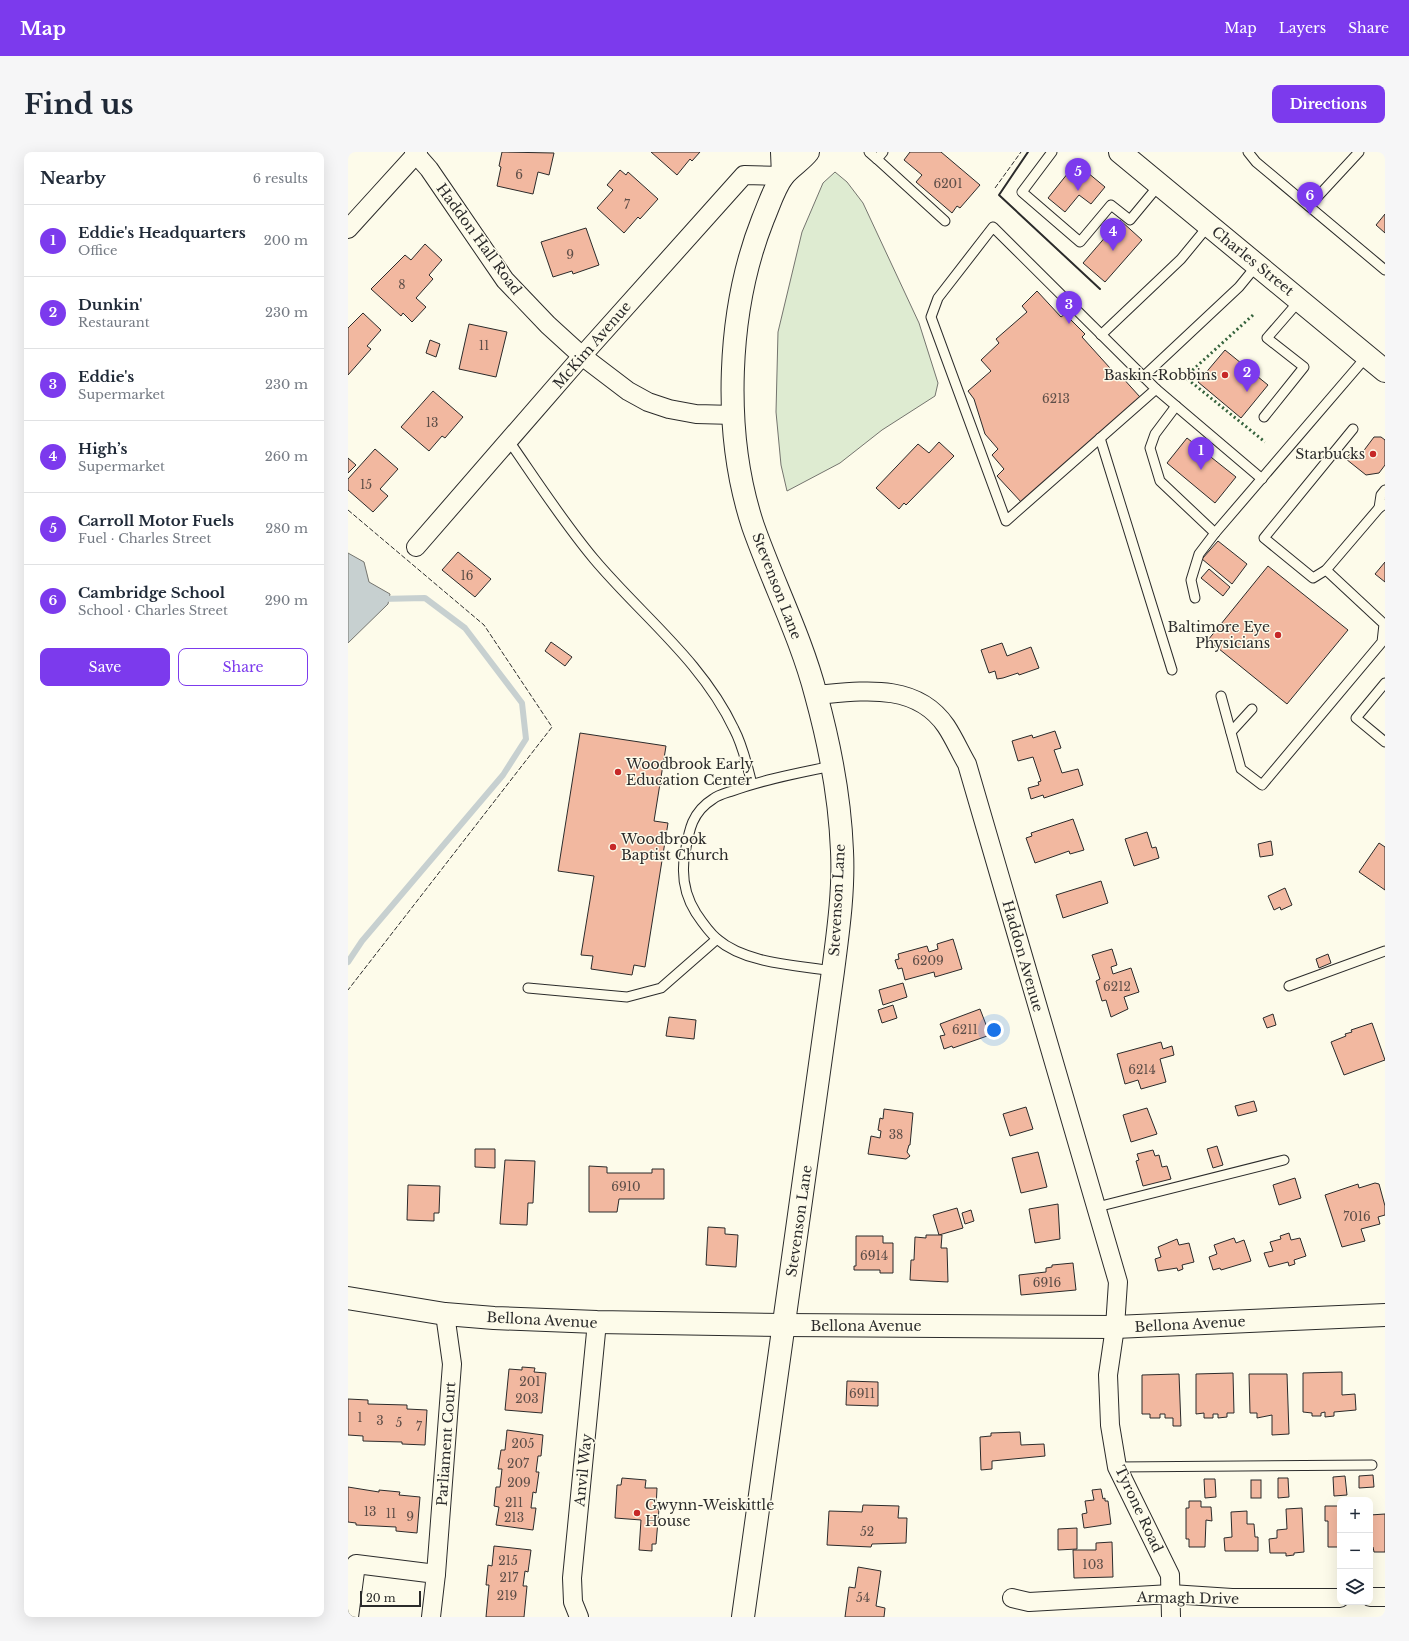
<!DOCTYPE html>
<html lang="en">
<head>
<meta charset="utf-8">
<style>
	:root { --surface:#fff; --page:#f6f6f7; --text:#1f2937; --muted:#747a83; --line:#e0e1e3; --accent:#7c3aed }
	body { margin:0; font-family:"Libre Baskerville",serif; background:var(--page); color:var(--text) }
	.controls { position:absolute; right:12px; bottom:12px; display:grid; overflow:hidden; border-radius:8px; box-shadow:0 4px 16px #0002 }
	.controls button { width:36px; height:36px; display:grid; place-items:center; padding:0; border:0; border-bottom:1px solid var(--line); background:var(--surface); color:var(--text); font:20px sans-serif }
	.scale { position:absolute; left:12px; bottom:10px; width:61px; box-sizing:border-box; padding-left:4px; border:2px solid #2b2b2b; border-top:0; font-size:11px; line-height:14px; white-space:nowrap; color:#2b2b2b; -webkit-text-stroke:3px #fdfbea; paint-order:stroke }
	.you { position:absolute; left:646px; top:878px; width:14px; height:14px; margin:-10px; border:3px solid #fff; border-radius:50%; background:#1a73e8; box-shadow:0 0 0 6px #1a73e833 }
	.badge { display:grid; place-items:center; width:26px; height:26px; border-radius:50%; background:var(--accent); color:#fff; font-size:13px; font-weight:700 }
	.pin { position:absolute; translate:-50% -33px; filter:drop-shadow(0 1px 2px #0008) }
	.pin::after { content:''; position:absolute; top:21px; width:14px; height:12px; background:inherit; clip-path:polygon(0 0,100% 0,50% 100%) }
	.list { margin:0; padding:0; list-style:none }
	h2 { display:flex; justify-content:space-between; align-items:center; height:52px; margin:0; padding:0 16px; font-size:17px }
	h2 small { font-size:13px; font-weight:400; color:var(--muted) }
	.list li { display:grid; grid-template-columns:26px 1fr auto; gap:12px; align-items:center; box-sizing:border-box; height:72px; padding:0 16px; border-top:1px solid var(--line) }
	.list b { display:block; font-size:15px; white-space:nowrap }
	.list p { margin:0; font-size:13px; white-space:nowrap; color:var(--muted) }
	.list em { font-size:13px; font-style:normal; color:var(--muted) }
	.actions { display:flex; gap:8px; padding:12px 16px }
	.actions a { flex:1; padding:9px 0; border:1px solid var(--accent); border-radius:8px; text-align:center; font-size:14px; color:var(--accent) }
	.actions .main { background:var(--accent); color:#fff }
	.icon { flex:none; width:22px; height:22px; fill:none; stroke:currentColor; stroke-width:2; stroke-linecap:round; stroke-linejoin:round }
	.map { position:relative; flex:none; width:1037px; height:1465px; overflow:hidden; border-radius:8px }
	header { display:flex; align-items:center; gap:24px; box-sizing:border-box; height:56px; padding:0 20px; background:var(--accent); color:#fff }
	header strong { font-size:19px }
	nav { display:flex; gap:22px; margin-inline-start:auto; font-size:14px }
	.intro { display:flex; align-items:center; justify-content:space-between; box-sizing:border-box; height:96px; padding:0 24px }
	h1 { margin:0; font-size:28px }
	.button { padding:10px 18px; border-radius:8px; background:var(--accent); color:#fff; font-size:14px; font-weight:700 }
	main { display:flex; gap:24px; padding:0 24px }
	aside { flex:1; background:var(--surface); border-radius:8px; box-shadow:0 4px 16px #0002 }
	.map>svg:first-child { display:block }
	.green { fill:#deebd1; stroke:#74746e }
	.water { fill:#c7d0d0; stroke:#74746e }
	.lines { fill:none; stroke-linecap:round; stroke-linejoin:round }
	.stream { stroke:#c7d0d0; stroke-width:6 }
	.building { fill:#f2b8a0; stroke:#2b2b2b }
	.service-casing { stroke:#2b2b2b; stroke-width:11 }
	.minor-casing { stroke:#2b2b2b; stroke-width:20 }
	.tertiary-casing { stroke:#2b2b2b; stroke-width:24 }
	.primary-casing { stroke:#2b2b2b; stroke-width:24 }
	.service { stroke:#fdfbea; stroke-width:9 }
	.minor { stroke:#fdfbea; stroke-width:18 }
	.tertiary { stroke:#fdfbea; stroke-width:22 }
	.primary { stroke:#fdfbea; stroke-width:22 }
	.hedge { stroke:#34623c; stroke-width:3; stroke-dasharray:2 3; stroke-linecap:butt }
	.fence { stroke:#2b2b2b; stroke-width:1; stroke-dasharray:5 2; stroke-linecap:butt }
	.wall { stroke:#2b2b2b; stroke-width:2 }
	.poi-dot { fill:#c62828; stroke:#fdfbea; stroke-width:1.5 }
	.labels { text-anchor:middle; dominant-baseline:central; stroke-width:3; stroke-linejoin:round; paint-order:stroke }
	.number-label { font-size:12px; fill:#5d4e48 }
	.street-label { font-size:14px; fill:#2b2b2b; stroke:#fdfbea }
	.poi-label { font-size:14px; fill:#2b2b2b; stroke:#fdfbea; text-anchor:end }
</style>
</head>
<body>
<header>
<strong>Map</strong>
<nav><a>Map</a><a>Layers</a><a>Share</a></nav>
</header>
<div class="intro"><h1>Find us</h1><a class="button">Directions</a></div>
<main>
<aside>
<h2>Nearby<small>6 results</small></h2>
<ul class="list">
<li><span class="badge">1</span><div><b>Eddie's Headquarters</b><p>Office</p></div><em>200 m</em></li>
<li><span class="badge">2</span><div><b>Dunkin'</b><p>Restaurant</p></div><em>230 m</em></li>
<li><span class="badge">3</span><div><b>Eddie's</b><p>Supermarket</p></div><em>230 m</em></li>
<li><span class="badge">4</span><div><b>High’s</b><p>Supermarket</p></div><em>260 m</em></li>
<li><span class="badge">5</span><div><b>Carroll Motor Fuels</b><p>Fuel · Charles Street</p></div><em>280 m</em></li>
<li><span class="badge">6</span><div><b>Cambridge School</b><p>School · Charles Street</p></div><em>290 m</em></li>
</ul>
<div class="actions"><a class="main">Save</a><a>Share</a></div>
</aside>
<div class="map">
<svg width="1037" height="1465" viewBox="0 0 1037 1465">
	<rect width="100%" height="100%" fill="#fdfbea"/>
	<!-- green -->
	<polygon class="green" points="487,20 499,30 515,51 571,171 590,231 587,244 534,278 492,311 439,339 433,313 428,260 430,180 454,80 475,31"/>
	<!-- water -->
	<polygon class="water" points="0,401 16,410 21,430 42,442 40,452 0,491"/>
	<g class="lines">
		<!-- stream -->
		<polyline class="stream" points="0,810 14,789 155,623 178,587 174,551 117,476 77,446 33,447"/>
	</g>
	<!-- building -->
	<g class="building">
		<polygon points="154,0 206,1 201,23 190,20 185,42 149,34 153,15 151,14"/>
		<polygon points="303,0 352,0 344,9 342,7 329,23"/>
		<polygon points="562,0 593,0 632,33 612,56 609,54 604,61 568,30 574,23 556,8"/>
		<polygon points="728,11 757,35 743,52 731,43 717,60 700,46"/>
		<polygon points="272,18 278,23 280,20 310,47 292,67 290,65 276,81 249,56 265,38 259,33"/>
		<polygon points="1037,62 1037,81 1028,73"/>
		<polygon points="772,68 794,88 757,130 735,111"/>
		<polygon points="238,76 251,113 225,122 224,119 205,125 193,90"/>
		<polygon points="77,92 94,108 81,123 85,127 68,146 78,155 64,170 55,161 53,164 23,137 57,103 63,108"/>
		<polygon points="689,139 713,165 717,162 737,182 734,185 771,226 773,224 792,245 674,351 649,324 656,317 644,303 650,297 637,282 626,247 620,239 643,219 633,208 651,191 648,187 679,160 674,154"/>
		<polygon points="15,161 33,178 19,194 23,197 0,223 0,176"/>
		<polygon points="121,172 159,180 148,225 111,217"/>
		<polygon points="82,188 92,192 88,205 78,201"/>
		<polygon points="877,198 920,233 893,266 850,230"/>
		<polygon points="85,239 115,265 97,286 94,284 81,299 53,275"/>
		<polygon points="1026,285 1033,285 1037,288 1037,313 1031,321 1018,323 998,307 1004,299 1011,305"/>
		<polygon points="839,286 888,325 867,351 819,311"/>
		<polygon points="591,290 606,304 558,353 556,351 551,357 528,336 570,292 581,301"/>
		<polygon points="27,297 50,317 32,337 40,344 25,360 0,338 0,327"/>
		<polygon points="0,306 8,313 0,321"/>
		<polygon points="870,389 899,412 884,432 854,407"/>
		<polygon points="110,400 143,427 127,445 94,418"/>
		<polygon points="1037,410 1037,430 1027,422"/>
		<polygon points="920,414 1000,478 939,552 860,488"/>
		<polygon points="861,417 882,435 875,444 853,426"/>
		<polygon points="203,490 224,505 217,514 197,499"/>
		<polygon points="654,491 659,504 683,495 691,516 671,523 670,521 655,526 649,527 647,519 641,521 633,498"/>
		<polygon points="707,579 713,596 706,598 714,621 730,617 735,633 696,646 695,643 683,647 680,636 691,633 690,630 693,629 685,605 670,609 664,589 684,583 685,586"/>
		<polygon points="232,581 318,594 306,669 320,671 297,815 286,813 284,823 243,817 245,804 233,803 246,724 210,719"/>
		<polygon points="725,667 736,698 722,702 721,699 687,711 678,686 684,684 683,681"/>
		<polygon points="799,680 804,696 808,695 811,706 786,714 777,687"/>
		<polygon points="923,689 925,703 912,705 910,692"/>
		<polygon points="1031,691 1037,695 1037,738 1011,720"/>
		<polygon points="753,729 760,751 715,766 708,743"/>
		<polygon points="937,736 944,753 933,758 932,755 926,758 920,744"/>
		<polygon points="605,787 614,817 587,825 586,820 557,828 554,816 550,817 547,808 551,807 550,802 579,794 581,800 590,797 589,792"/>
		<polygon points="764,797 769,813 763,815 765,822 783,816 791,840 776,845 780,857 763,865 758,848 754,849 748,829 752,827 744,803"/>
		<polygon points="980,802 983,811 971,816 968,807"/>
		<polygon points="555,831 559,845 535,853 531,838"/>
		<polygon points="545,853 549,866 534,871 530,858"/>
		<polygon points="632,857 642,883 605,896 604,894 596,897 592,884 597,883 592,872"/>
		<polygon points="925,862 928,873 919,876 915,866"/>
		<polygon points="321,865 348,868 346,887 318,884"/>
		<polygon points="1024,871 1037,908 996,923 983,890 998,884 997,882 1004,880 1003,878"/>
		<polygon points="813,890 815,897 824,894 826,903 812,907 818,930 793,937 790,928 777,932 769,902"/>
		<polygon points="906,949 909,959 890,964 887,954"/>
		<polygon points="678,955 685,977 662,984 655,962"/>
		<polygon points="799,956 809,982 783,990 775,963"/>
		<polygon points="536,957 565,961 562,993 561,993 559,1000 562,1004 558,1007 520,1002 523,984 532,986 533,979 530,978 532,966 535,967"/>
		<polygon points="869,994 875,1013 865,1016 859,997"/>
		<polygon points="127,997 147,997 147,1016 127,1015"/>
		<polygon points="805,998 807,1004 811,1003 814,1015 819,1014 823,1027 795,1034 788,1009 791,1008 789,1002"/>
		<polygon points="690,1000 699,1035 673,1041 664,1006"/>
		<polygon points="157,1008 187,1009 185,1051 180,1051 179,1073 152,1072"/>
		<polygon points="241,1014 259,1015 259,1021 304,1021 304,1017 316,1017 316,1047 271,1047 269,1060 241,1060"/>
		<polygon points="947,1026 953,1046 931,1053 925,1033"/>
		<polygon points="1027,1031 1031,1032 1037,1054 1037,1063 1030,1065 1032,1072 1013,1077 1017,1089 994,1095 977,1043 1010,1032 1011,1036"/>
		<polygon points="60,1033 92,1034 91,1061 86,1061 86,1069 59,1068"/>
		<polygon points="710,1052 712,1087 687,1091 681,1057"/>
		<polygon points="609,1056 615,1076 591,1083 585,1063"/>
		<polygon points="623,1058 626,1069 617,1072 614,1061"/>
		<polygon points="360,1075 377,1076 377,1082 390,1083 388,1115 358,1113"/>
		<polygon points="941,1081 943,1088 952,1086 958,1104 946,1108 947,1112 941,1114 940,1110 921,1115 916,1101 925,1099 922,1090 933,1087 932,1084"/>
		<polygon points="578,1083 594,1083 593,1096 599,1096 600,1130 562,1128 563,1108 566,1108 567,1085 578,1086"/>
		<polygon points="508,1084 535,1084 535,1091 545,1091 545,1121 532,1121 532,1118 506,1118 506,1114 508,1114"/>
		<polygon points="886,1086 888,1091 896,1088 903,1109 873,1118 872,1116 865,1118 861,1105 869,1102 866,1093"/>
		<polygon points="829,1087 831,1093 841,1091 846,1110 834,1113 835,1117 830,1119 829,1116 810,1119 807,1107 813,1105 810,1095"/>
		<polygon points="725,1111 728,1138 673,1143 671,1123 698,1120 698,1116 704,1115 704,1113"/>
		<polygon points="174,1215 187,1216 186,1220 198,1221 194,1261 157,1258 161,1217 174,1218"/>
		<polygon points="994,1220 994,1243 1007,1242 1008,1258 986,1260 986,1264 977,1265 977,1260 973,1261 973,1264 964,1264 964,1261 955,1260 955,1221"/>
		<polygon points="885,1221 886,1261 879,1261 879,1265 870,1266 870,1262 865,1262 865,1266 856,1266 856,1261 848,1262 848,1222"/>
		<polygon points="831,1222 833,1274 825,1274 825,1266 817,1266 817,1262 812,1262 812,1266 802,1266 802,1262 794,1262 794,1223"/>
		<polygon points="901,1222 939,1222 941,1282 924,1283 924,1263 909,1266 909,1261 902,1261"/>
		<polygon points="499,1229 530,1230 530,1254 498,1253"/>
		<polygon points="0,1247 20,1248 20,1252 59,1253 59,1257 79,1258 77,1293 54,1292 54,1290 15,1289 15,1284 0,1283"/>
		<polygon points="159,1278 195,1283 193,1304 190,1304 188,1320 191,1320 188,1341 185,1340 183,1356 188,1356 185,1378 148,1373 151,1355 146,1354 148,1335 152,1335 154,1317 150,1317 153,1298 157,1298"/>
		<polygon points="672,1280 673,1293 696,1292 697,1304 644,1309 644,1317 633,1318 632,1285 643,1284 643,1281"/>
		<polygon points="1025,1323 1026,1335 1011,1336 1011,1324"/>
		<polygon points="997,1324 999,1343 986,1344 985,1325"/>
		<polygon points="274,1326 298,1328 297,1336 309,1336 308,1357 311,1357 308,1392 304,1392 304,1399 291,1398 293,1368 267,1366 269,1333 273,1333"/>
		<polygon points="930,1326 940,1326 941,1345 930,1346"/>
		<polygon points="856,1327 867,1327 868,1345 857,1346"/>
		<rect x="903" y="1328" width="10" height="18"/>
		<polygon points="0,1335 31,1340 31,1338 52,1340 51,1343 72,1345 69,1381 48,1379 48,1375 8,1373 8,1371 0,1370"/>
		<polygon points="753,1337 755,1347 757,1346 757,1349 760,1349 763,1372 736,1376 734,1362 739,1361 737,1349 746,1348 744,1338"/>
		<polygon points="841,1349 853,1349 853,1355 863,1355 864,1369 858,1368 857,1395 841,1395 841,1387 838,1387 838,1356 841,1356"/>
		<polygon points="515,1353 551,1354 550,1366 559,1366 558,1391 524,1392 523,1395 479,1393 481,1359 514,1360"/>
		<polygon points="977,1354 992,1354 992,1395 980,1395 980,1369 977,1369"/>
		<polygon points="954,1356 956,1400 946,1401 946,1403 938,1404 938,1401 922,1401 921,1387 929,1386 929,1378 939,1377 938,1357"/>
		<polygon points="899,1359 899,1372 906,1372 907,1385 910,1385 910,1399 877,1399 876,1386 884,1385 883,1360"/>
		<polygon points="1037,1362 1037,1400 1026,1400 1025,1395 1022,1395 1022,1363"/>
		<polygon points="729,1376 729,1397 710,1398 710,1377"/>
		<polygon points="764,1390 765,1425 726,1426 725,1398 748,1398 748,1391"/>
		<polygon points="146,1394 183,1398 180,1420 177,1419 175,1434 179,1434 176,1465 138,1465 141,1433 138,1433 140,1413 144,1414"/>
		<polygon points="510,1415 533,1419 528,1454 537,1456 536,1465 497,1465 501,1435 507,1436"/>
	</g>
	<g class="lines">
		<!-- service casing -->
		<g class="service-casing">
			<g id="service">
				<polyline points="521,0 529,7"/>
				<polyline points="535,0 529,7 597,69"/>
				<polyline points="704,0 674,40 732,90 763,53 782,68 811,33"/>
				<polyline points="900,0 908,10 1037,118"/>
				<polyline points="961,54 1011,0"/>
				<polygon points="645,75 808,237 658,369 583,165 590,146"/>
				<polyline points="753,183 833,107 861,73"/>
				<polyline points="795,225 891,135 909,113"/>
				<polyline points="808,237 914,327"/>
				<polyline points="828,254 807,282 802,296 812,329 867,381 1019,204"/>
				<polyline points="916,265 956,215 919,186 952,148"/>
				<polyline points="1005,277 916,386 965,426 978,418 1031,356 1037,352"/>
				<polyline points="752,286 824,518"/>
				<path d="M161,289C188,328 215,370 246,407C293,463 354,509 386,577C395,594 399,613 404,632"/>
				<polyline points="1031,356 1033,343 1037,338"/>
				<polyline points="847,446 843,428 851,402 867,381"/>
				<polyline points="1037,531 1008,566 1037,590"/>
				<polyline points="873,544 893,617 914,633 1034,490 1036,472 978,418"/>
				<polyline points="883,580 904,557"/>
				<path d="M484,614C451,621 417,627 384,639C378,641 370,643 365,647C344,660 341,678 337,701C333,723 336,742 348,761C354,770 361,780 369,787C398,812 449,813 485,819"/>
				<polyline points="941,834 1037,799"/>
				<polyline points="180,836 279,845 313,836 369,787"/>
				<polyline points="749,1055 936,1008"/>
				<polyline points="769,1315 1024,1313"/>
			</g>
		</g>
		<!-- minor casing -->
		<g class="minor-casing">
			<g id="minor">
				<polyline points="66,0 81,17 157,128 200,173 234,204 280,239 300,250 321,257 348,262 386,263"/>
				<polyline points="0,77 70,0"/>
				<polyline points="68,395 234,204 396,23 435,24"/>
				<path d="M468,543C514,539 568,530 598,574C606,586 612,600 619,612L770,1130L767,1175L760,1223L762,1273L769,1315L822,1423L823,1465"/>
				<polyline points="88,1422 104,1212 97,1162"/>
				<polyline points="1022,1445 1037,1445"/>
				<polyline points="664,1446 681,1450 823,1442 884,1446 992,1446"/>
				<polyline points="1,1465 8,1412 88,1422 83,1465"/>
				<polyline points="231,1465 225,1450 224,1426 249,1170"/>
			</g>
		</g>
		<!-- tertiary casing -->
		<g class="tertiary-casing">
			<g id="tertiary">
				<polyline points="434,0 435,24"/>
				<polyline points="0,1146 97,1162 146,1166 249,1170 436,1173 767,1175 1037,1163"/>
				<path d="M395,1465L485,819C490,780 496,739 494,699C492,646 482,594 468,543C453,485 425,431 405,374C374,280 379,158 415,67C421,53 426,36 435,24C442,15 453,9 460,0"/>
			</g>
		</g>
		<!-- primary casing -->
		<g class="primary-casing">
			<polyline id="primary" points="772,0 1037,219"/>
		</g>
		<!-- service -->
		<use href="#service" class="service"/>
		<!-- minor -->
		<use href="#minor" class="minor"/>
		<!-- tertiary -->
		<use href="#tertiary" class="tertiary"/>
		<!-- primary -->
		<use href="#primary" class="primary"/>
		<!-- hedge -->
		<polyline class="hedge" points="905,163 837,225 917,290"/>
		<!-- fence -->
		<g class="fence">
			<polyline points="647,36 673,0"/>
			<polyline points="0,358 136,473 204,575 0,838"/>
		</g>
		<!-- wall -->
		<polyline class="wall" points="680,0 651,43 752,137"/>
	</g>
	<!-- markers -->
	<g class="poi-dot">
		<circle cx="877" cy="223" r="4"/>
		<circle cx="1025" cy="302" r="4"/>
		<circle cx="930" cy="483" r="4"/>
		<circle cx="270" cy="620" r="4"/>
		<circle cx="265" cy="695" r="4"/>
		<circle cx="289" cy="1361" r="4"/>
	</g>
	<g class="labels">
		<!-- number labels -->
		<g class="number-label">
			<text x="171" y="22">6</text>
			<text x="600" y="31">6201</text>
			<text x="279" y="52">7</text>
			<text x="222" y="102">9</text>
			<text x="54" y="132">8</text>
			<text x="136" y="193">11</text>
			<text x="708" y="246">6213</text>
			<text x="84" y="270">13</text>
			<text x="18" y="332">15</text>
			<text x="119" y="423">16</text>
			<text x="580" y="808">6209</text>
			<text x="769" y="834">6212</text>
			<text x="617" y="877">6211</text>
			<text x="794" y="917">6214</text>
			<text x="548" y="982">38</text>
			<text x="278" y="1034">6910</text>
			<text x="1009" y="1064">7016</text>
			<text x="526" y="1103">6914</text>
			<text x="699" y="1130">6916</text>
			<text x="182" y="1229">201</text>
			<text x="514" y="1241">6911</text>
			<text x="179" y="1246">203</text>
			<text x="12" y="1265">1</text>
			<text x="32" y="1268">3</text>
			<text x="51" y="1270">5</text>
			<text x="71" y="1274">7</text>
			<text x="175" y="1291">205</text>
			<text x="170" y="1311">207</text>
			<text x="171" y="1330">209</text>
			<text x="166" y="1350">211</text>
			<text x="22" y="1359">13</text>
			<text x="43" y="1361">11</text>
			<text x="62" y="1364">9</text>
			<text x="166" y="1365">213</text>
			<text x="519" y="1379">52</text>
			<text x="160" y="1408">215</text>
			<text x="745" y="1412">103</text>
			<text x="161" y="1425">217</text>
			<text x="159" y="1443">219</text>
			<text x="515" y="1445">54</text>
		</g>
		<!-- street labels -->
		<g class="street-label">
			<text transform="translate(131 87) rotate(54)">Haddon Hall Road</text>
			<text transform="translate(905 109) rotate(39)">Charles Street</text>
			<text transform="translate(244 193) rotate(-49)">McKim Avenue</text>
			<text transform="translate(429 434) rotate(69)">Stevenson Lane</text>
			<text transform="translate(489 748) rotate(-87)">Stevenson Lane</text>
			<text transform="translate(675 804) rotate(74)">Haddon Avenue</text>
			<text transform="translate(451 1069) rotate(-82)">Stevenson Lane</text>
			<text transform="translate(194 1168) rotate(3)">Bellona Avenue</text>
			<text transform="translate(842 1172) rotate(-3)">Bellona Avenue</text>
			<text x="518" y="1174">Bellona Avenue</text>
			<text transform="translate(98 1292) rotate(-86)">Parliament Court</text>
			<text transform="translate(235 1318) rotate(-84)">Anvil Way</text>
			<text transform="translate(791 1357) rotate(65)">Tyrone Road</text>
			<text transform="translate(840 1446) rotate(1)">Armagh Drive</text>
		</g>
		<!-- poi labels -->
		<g class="poi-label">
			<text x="869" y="223">Baskin-Robbins</text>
			<text x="1017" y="302">Starbucks</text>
			<text x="922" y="475">Baltimore Eye<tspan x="922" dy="16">Physicians</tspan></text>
			<text x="278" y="612" text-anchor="start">Woodbrook Early<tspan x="278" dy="16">Education Center</tspan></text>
			<text x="273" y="687" text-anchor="start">Woodbrook<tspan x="273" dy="16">Baptist Church</tspan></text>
			<text x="297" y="1353" text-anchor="start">Gwynn-Weiskittle<tspan x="297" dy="16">House</tspan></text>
		</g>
	</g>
</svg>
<div class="controls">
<button>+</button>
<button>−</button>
<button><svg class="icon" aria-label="layers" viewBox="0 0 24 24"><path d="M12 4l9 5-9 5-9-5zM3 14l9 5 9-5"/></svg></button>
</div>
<div class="scale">20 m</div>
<div class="you"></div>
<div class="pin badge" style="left:853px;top:318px">1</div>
<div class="pin badge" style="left:899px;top:240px">2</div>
<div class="pin badge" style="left:721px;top:172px">3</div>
<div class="pin badge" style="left:765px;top:99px">4</div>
<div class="pin badge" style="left:730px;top:39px">5</div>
<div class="pin badge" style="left:962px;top:63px">6</div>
</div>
</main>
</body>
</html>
